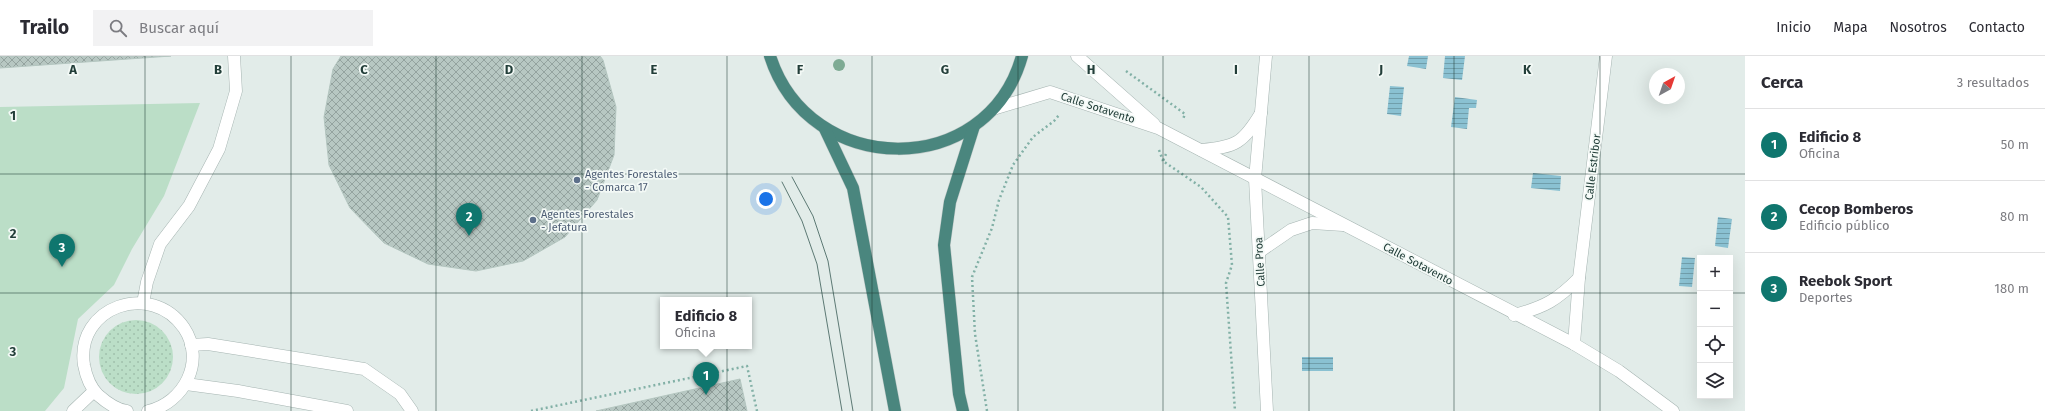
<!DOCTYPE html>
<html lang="es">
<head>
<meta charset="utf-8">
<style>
	:root { --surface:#fff; --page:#f2f2f3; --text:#2b2b33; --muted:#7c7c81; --line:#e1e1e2; --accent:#0f766e }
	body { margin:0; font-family:"Fira Sans",sans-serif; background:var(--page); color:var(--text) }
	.controls { position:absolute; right:12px; bottom:12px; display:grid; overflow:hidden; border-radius:0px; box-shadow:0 4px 16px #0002 }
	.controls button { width:36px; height:36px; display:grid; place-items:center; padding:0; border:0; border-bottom:1px solid var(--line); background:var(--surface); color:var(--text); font:20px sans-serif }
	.compass { position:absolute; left:1649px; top:12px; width:36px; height:36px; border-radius:50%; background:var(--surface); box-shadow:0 4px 16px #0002; rotate:40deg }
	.you { position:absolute; left:766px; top:143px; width:14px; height:14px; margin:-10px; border:3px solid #fff; border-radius:50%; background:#1a73e8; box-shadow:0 0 0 6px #1a73e833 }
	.badge { display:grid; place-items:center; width:26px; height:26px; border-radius:50%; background:var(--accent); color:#fff; font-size:13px; font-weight:700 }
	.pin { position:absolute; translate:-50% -33px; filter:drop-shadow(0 1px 2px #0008) }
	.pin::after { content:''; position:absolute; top:21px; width:14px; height:12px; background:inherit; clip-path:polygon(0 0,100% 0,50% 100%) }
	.popup { position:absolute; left:660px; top:241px; width:92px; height:52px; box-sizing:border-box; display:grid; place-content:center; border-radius:0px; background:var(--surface); filter:drop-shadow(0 1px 3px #0005); font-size:13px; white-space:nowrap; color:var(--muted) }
	.popup b { font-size:15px; color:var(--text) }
	.popup::after { content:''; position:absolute; left:50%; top:100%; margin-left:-8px; border:8px solid transparent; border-top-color:var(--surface) }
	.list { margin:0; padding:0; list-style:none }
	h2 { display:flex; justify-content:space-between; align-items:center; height:52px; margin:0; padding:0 16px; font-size:17px }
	h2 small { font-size:13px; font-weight:400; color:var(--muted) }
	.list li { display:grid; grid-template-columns:26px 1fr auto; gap:12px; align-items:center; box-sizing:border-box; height:72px; padding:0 16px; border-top:1px solid var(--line) }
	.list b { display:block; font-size:15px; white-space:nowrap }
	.list p { margin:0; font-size:13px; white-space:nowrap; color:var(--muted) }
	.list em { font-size:13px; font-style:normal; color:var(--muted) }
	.icon { flex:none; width:22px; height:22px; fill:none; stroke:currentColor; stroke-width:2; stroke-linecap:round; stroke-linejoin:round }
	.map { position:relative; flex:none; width:1745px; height:355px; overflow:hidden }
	header { display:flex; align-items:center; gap:24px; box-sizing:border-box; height:56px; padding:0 20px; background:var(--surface); border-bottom:1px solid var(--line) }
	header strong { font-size:19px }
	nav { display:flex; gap:22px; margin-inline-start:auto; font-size:14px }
	.search { width:280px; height:36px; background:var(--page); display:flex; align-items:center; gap:10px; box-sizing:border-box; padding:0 14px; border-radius:0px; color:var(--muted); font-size:15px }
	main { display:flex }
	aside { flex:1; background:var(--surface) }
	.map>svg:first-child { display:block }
	.grass { fill:#bbdec7 }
	.garden { fill:url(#garden-dots) }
	.water { fill:url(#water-rules) }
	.building { fill:url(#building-cross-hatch); stroke:#b4c6c0 }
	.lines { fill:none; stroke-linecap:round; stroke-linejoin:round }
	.service-casing { stroke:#a5b4b1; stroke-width:13 }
	.minor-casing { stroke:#a5b4b1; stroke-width:13 }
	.trunk-casing { stroke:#c1c9c8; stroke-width:13 }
	.path { stroke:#82b0a6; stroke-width:2.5; stroke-dasharray:2 3; stroke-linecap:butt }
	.service { stroke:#fff; stroke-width:12 }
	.minor { stroke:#fff; stroke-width:12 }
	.trunk { stroke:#4a867e; stroke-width:12 }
	.tram { stroke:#5c7974; stroke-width:1 }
	.tree { fill:#7eab94 }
	.grid { fill:none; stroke:#223e39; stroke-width:1; stroke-opacity:0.55 }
	.service-dot { fill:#5c6f8a; stroke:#f3f9f6; stroke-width:1.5 }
	.labels { text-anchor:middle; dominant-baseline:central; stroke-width:3.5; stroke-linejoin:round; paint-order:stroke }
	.street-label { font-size:11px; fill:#223e39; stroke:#f3f9f6 }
	.service-label { font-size:11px; fill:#4e5e75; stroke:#f3f9f6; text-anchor:start }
	.grid-label { font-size:13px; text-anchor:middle; font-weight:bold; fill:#223e39; stroke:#f3f9f6; stroke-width:3.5; stroke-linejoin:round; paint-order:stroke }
</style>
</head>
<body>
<header>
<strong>Trailo</strong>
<div class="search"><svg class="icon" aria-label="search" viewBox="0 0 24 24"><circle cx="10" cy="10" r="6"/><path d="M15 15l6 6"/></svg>Buscar aquí</div>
<nav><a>Inicio</a><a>Mapa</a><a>Nosotros</a><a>Contacto</a></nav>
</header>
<main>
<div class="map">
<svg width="1745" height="355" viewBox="0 0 1745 355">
	<defs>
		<pattern id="garden-dots" width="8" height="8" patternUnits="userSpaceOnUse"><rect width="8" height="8" fill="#bbdec7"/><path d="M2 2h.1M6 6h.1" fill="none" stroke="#a0c0ac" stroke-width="1.8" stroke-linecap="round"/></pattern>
		<pattern id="water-rules" width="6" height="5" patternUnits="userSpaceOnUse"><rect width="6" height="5" fill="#8ac1d2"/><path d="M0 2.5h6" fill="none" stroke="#709eab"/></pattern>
		<pattern id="building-cross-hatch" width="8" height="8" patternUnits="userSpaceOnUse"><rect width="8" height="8" fill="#b7c7c2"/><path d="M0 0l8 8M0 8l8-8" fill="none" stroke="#94a39f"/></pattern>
	</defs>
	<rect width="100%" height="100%" fill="#e2ece9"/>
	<!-- grass -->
	<polygon class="grass" points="200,47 164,140 132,193 114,229 78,263 64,332 45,355 0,355 0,51"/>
	<!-- garden -->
	<circle class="garden" cx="136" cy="301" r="37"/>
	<!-- water -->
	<g class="water">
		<polygon points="1409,0 1428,0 1426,13 1407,10"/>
		<polygon points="1445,0 1465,0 1462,24 1443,22"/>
		<polygon points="1390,30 1404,31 1401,60 1387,58"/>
		<polygon points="1455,41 1477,44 1476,52 1469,52 1467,73 1451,71"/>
		<polygon points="1533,117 1561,120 1560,135 1531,132"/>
		<polygon points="1718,161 1732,163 1728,192 1715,190"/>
		<polygon points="1682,201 1695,202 1692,231 1679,230"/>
		<rect x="1302" y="301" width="31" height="14"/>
	</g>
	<!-- building -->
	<g class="building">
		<polygon points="0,0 171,0 0,12"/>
		<polygon points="341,0 600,0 603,4 616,51 614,99 597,144 565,181 523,205 476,215 428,208 384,187 350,152 329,109 324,61 333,13"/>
		<polygon points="740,323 747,355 596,355"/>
	</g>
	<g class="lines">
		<!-- service casing -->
		<g class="service-casing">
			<g id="service">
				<path d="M1201,94C1236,91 1243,87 1261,57"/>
				<polyline points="1259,196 1291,174 1312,167 1343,169"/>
				<path d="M1514,259C1545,251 1557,244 1579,222"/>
				<polyline points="191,289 208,288 364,313 400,338 412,355"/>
				<polyline points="186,328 238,335 347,355"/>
			</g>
		</g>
		<!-- minor casing -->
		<g class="minor-casing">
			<g id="minor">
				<polyline points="1077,0 1154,68"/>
				<polyline points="1266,0 1255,123 1267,355"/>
				<polyline points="993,53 1050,36 1158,72 1574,288 1619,315 1673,355"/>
				<polyline points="143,247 147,226 160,188 189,150 219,93 236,35 234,0"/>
				<polyline points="1574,288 1579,222 1606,0"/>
				<polyline points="73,355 94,335"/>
				<path d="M127,355C116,354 106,346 98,339C90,331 86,320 84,309C75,251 151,224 184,272C206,305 184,347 148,355"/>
			</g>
		</g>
		<!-- trunk casing -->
		<g class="trunk-casing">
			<g id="trunk">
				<path d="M770,0C809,122 987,125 1022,0"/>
				<polyline points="825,73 853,132 895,355"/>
				<polyline points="963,355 959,338 944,189 950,146 974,70"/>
			</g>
		</g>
		<!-- path -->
		<g class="path">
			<polyline points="1126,15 1185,58 1183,63"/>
			<polyline points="1159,94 1163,105"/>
			<polyline points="1166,98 1163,105 1201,131 1228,161 1232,209 1226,227 1235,355"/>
			<polyline points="531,355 747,310 757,355"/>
			<polyline points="987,355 975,278 972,221 992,172 999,144 1013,109 1033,81 1054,65 1059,59"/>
		</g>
		<!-- service -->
		<use href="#service" class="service"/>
		<!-- minor -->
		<use href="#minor" class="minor"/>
		<!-- trunk -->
		<use href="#trunk" class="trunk"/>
		<!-- tram -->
		<g class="tram">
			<polyline points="792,121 813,160 828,205 853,355"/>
			<polyline points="782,126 802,165 817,208 842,355"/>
		</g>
	</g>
	<!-- trees -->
	<circle class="tree" cx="839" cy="9" r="6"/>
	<!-- grid -->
	<path class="grid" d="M145,0V355M291,0V355M436,0V355M582,0V355M727,0V355M872,0V355M1018,0V355M1163,0V355M1309,0V355M1454,0V355M1600,0V355M0,118H1745M0,237H1700M1730,237H1745"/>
	<!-- markers -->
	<g class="service-dot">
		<circle cx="577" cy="124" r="4"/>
		<circle cx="533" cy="164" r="4"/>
	</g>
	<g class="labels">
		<!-- street labels -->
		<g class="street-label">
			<text transform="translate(1098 52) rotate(18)">Calle Sotavento</text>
			<text transform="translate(1593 111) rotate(-83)">Calle Estribor</text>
			<text transform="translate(1260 206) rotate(-93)">Calle Proa</text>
			<text transform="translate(1418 208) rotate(28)">Calle Sotavento</text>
		</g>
		<!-- service labels -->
		<g class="service-label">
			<text x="585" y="118">Agentes Forestales<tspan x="585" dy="13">- Comarca 17</tspan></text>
			<text x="541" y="158">Agentes Forestales<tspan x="541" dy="13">- Jefatura</tspan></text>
		</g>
	</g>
	<g class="grid-label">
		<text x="73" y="18">A</text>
		<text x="218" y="18">B</text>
		<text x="364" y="18">C</text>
		<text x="509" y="18">D</text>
		<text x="654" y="18">E</text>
		<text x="800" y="18">F</text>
		<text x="945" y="18">G</text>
		<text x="1091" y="18">H</text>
		<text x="1236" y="18">I</text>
		<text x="1381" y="18">J</text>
		<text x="1527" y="18">K</text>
		<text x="13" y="64">1</text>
		<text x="13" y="182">2</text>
		<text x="13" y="300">3</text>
	</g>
</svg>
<div class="controls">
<button>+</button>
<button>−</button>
<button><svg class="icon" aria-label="locate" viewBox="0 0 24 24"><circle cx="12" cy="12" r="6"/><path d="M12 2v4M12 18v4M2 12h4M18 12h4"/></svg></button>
<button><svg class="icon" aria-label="layers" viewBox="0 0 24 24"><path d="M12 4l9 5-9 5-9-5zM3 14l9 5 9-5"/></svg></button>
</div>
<svg class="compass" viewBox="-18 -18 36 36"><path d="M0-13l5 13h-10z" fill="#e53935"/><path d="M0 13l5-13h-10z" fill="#7c7c81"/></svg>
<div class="you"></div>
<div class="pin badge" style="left:706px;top:339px">1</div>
<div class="popup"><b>Edificio 8</b>Oficina</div>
<div class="pin badge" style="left:469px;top:180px">2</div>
<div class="pin badge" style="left:62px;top:211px">3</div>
</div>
<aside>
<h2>Cerca<small>3 resultados</small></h2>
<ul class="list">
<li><span class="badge">1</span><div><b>Edificio 8</b><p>Oficina</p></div><em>50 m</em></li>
<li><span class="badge">2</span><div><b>Cecop Bomberos</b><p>Edificio público</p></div><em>80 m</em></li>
<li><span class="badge">3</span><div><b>Reebok Sport</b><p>Deportes</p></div><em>180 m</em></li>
</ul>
</aside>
</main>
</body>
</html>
